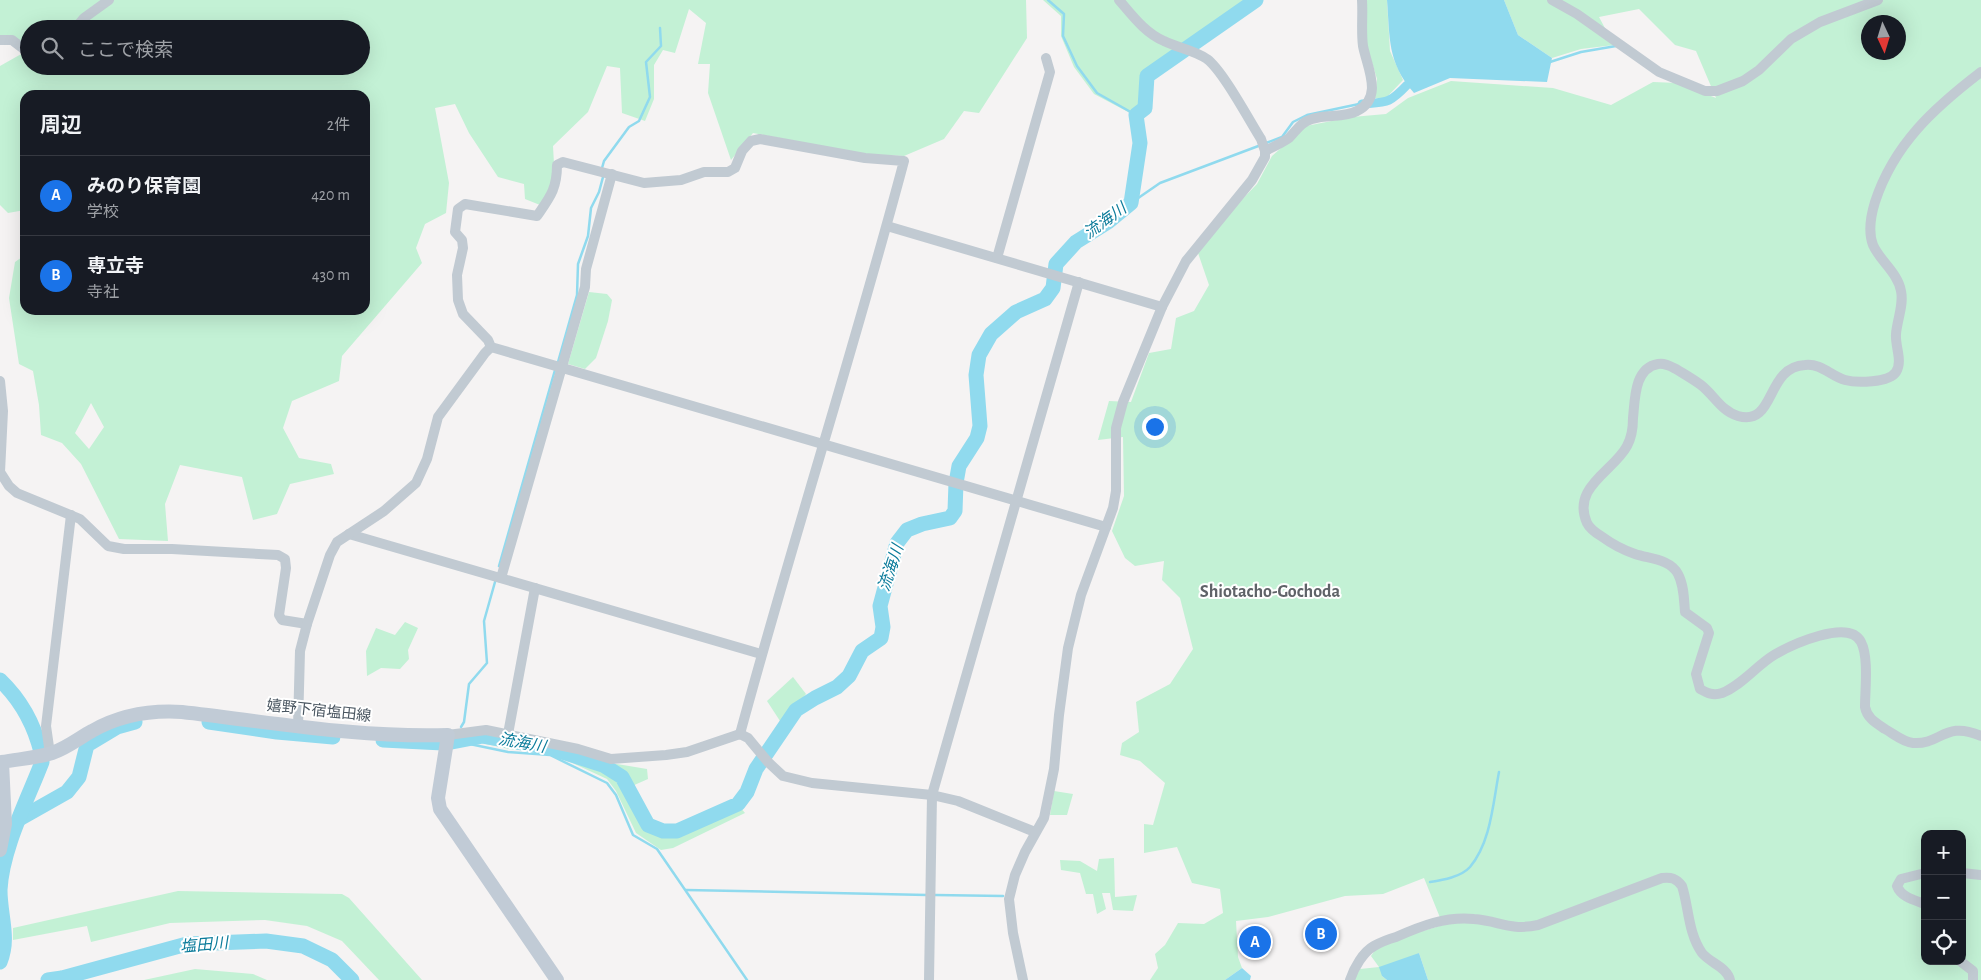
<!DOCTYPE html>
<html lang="ja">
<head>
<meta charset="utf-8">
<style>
	:root { --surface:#171b24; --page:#242831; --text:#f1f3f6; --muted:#9ea1a6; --line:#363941; --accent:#1a73e8 }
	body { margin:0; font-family:"Alegreya Sans","Noto Sans JP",sans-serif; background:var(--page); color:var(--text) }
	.controls { position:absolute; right:15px; bottom:15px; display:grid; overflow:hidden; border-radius:10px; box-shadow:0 5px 20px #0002 }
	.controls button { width:45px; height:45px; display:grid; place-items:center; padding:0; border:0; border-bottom:1px solid var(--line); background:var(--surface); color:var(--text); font:25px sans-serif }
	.compass { position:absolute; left:1861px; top:15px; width:45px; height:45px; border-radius:50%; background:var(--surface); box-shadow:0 5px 20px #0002; rotate:176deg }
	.you { position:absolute; left:1154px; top:426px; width:18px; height:18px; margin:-12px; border:4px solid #fff; border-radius:50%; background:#1a73e8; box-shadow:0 0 0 8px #1a73e833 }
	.badge { display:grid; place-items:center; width:32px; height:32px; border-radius:50%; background:var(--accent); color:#fff; font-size:16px; font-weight:700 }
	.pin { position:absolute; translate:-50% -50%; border:2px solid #fff; box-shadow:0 1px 5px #0006 }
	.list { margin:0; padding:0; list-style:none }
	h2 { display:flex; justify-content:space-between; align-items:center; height:65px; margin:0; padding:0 20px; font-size:21px }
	h2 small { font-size:16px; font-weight:400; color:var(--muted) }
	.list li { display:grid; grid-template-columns:32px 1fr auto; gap:15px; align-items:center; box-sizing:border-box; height:80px; padding:0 20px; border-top:1px solid var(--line) }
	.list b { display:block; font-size:19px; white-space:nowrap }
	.list p { margin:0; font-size:16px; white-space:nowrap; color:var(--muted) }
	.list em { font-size:16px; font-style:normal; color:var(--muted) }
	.icon { flex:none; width:28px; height:28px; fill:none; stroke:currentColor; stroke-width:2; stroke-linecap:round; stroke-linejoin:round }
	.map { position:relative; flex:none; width:1981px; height:980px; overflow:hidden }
	.search { position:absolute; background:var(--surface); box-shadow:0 5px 20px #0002; left:20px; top:20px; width:350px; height:55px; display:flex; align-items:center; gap:12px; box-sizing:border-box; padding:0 18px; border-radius:28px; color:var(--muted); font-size:19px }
	.panel { position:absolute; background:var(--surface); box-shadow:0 5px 20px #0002; left:20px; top:90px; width:350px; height:225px; border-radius:15px }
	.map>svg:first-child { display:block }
	.green { fill:#c3f1d5; fill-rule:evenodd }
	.water { fill:#90daee }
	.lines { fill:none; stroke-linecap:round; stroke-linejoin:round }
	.stream { stroke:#90daee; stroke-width:2.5 }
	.canal { stroke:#90daee; stroke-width:9 }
	.river { stroke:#90daee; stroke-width:15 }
	.minor { stroke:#c1cad2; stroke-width:10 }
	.secondary { stroke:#c1cbd6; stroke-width:14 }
	.labels { text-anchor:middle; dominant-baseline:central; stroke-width:4; stroke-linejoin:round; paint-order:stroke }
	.street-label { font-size:15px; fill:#4a5661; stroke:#fff }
	.water-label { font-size:16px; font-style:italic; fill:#0c7c9b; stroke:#fff }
	.quarter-label { font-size:18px; font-weight:bold; fill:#5f6368; stroke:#fff }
</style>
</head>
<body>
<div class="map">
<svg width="1981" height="980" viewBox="0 0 1981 980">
	<rect width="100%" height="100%" fill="#f5f3f3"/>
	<!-- green -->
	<g class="green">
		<path d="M0,0H1026L1027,38L979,113L964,111L944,139L904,156L864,154L753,133L731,160L708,93L710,64H698L706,23L689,9L675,53L663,50L654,65V99L645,121L622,113L620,68L607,66L588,112L553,146L555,182L540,205L525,199L524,184L498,177L469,133L455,104L435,108L449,183L446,213L425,224L416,248L422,263L342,356L339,381L292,401L283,428L299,458L331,464L334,474L290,484L277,514L253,520L242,477L180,465L165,504L168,541L119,539L81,464L62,443L41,435L39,405L33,371L19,364L9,298L15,262L25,255V310H365V95H25V210L8,213L0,205V66L23,53L9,43L3,35L0,36ZM29,29H361V66H29ZM91,403L104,427L89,449L75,433Z"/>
		<polygon points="1043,0 1249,0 1145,72 1142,107 1130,113 1094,94 1074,67 1061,36 1061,16"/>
		<polygon points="1366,0 1387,0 1390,51 1403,80 1385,99 1375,98 1377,79 1366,43"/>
		<path d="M1504,0H1981V980H1428L1419,953L1382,976L1387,980H1354L1360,969L1379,967L1371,956L1379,944L1443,925L1424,878L1383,894L1345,896L1268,917L1236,921L1238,957L1242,968L1225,980H1150L1158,968L1155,954L1165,945L1178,923L1204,924L1223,913L1220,889L1192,883L1177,847L1144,853V824L1153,825L1165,783L1140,761L1120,755L1122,743L1139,732L1136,702L1170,684L1193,649L1180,598L1162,580L1164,561L1135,566L1125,558L1112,531L1124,496L1123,437L1098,440L1109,401L1131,402L1149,353L1171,349L1176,318L1194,311L1209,285L1198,253L1229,213L1257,184L1272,156L1306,126L1352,117L1386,114L1408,98L1451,81L1553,88L1611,105L1653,82L1678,83L1716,98L1696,51L1675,45L1639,9L1599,17L1614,45L1581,49L1552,58L1518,35ZM1868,22H1898V52H1868ZM1925,834H1962V961H1925Z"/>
		<polygon points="589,292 607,294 612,300 608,321 596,358 585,369 568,364"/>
		<polygon points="405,622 418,628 408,650 409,659 400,669 381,668 367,676 366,651 376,628 395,635"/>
		<polygon points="793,677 806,694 782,724 767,701"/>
		<polygon points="483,739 550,750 598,766 617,764 647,769 648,779 623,790 644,829 663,836 678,833 740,807 745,813 673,848 661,850 636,833 616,791 607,779 551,753 509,749 481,743"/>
		<polygon points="1054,791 1073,794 1067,815 1050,815"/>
		<polygon points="1114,858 1115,897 1137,895 1133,911 1113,910 1110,893 1102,893 1106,909 1097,914 1093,894 1086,894 1080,873 1061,870 1060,860 1080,861 1097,871 1099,859"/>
		<polygon points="178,891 342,894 349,898 422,980 379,980 342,941 307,926 265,920 170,923 91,942 87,926 13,940 13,928"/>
		<polygon points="195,969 253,974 267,980 144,980"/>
	</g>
	<!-- water -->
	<g class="water">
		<path d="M1387,0H1504L1518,35L1552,58L1547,82L1450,78L1414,93C1387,62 1390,38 1387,0Z"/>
		<polygon points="1419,953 1428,980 1387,980 1382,976 1379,967"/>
		<polygon points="1242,968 1251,976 1250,980 1225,980"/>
	</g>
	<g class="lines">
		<!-- stream -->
		<g class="stream">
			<polyline points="1048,0 1064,14 1063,36 1077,66 1097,93 1136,115"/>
			<polyline points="1550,62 1581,52 1616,46"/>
			<polyline points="1266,143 1282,137 1293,122 1307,115 1359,104"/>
			<polyline points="602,168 604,161 629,127 639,121 650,97 646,62 661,46 660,28"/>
			<polyline points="1131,203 1160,183 1261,145"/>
			<polyline points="558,362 577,295 578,264 588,236 591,208 599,192 603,177"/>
			<polyline points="499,566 555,370"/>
			<polyline points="461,727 464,722 469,684 487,663 484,621 495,582"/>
			<polyline points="460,742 508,752 550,755 607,783 616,795 633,835 657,849 747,980"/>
			<path d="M1430,882C1443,880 1461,877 1470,867C1491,842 1493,803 1499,772"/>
			<polyline points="686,890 927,895"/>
			<polyline points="935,895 1003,896"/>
		</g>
		<!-- canal -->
		<path class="canal" d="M1362,104C1387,102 1389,104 1407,85"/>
		<!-- river -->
		<g class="river">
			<path d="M0,680C21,700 34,724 41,752"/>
			<polyline points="209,722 277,732 333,737"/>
			<polyline points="383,740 443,743"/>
			<polyline points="452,742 483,736 550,748 603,765 622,777 648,825 663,831 677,831 738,804 747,792 756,769 796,710 815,698 837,687 849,676 862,651 881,638 883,627 880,606 897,543 907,530 922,524 950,518 955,511 956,483 959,466 977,438 980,426 976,375 979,355 991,334 1016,312 1045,299 1053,288 1056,264 1076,242 1108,222 1131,203 1140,143 1136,115 1145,108 1147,76 1256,0"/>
			<polyline points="21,818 67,792 79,777 87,745 117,727 135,722"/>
			<path d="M0,962C10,938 0,916 0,890C2,849 27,801 42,762"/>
			<polyline points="48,980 62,978 187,944 266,941 303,946 332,960 352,980"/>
		</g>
		<!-- minor -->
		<g class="minor">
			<polyline points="1552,0 1577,14 1659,72 1705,91 1717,91 1743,81 1759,70 1791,39 1820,22 1878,0"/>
			<polyline points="75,29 84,18 109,0"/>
			<polyline points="0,40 12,40 29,53"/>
			<path d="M1981,72C1934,108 1894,144 1875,202C1871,215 1868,232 1873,245C1880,261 1898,273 1901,291C1904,305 1897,320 1896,334C1895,347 1903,361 1896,372C1889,383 1856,383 1845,380C1831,376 1821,363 1805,365C1765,367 1776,427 1738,416C1721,411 1714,395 1701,385C1693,379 1684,374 1676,369C1670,366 1665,363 1658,364C1634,368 1635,400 1633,418C1633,428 1632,437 1627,446C1614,471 1571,487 1587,523C1590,529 1596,533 1601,536C1612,544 1623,550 1635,554C1650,559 1670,559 1678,574C1684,585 1684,600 1685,612L1707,628L1709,633L1696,674L1700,689C1707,693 1713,696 1722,693C1742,685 1756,666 1774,655C1791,645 1849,618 1861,642C1869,657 1865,690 1865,707C1867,718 1876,723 1885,729C1894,734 1903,742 1913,743C1941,745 1945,720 1981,736"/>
			<path d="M1265,151C1273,147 1282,143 1289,138C1297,130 1301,122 1312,119C1326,114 1344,118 1357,111C1384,98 1367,67 1363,46C1361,31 1363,15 1362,0"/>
			<polyline points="887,226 1162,307"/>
			<polyline points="997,258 1050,72 1046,58"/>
			<polyline points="0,381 3,411 0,472 9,486 17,493 80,519 108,546 124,549 172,549 278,555 285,559 286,568 279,615 282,620 307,624"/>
			<polyline points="349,534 761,654"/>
			<polyline points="501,578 585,287 586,269 612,174"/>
			<polyline points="298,726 300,651 307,624 330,555 337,542 384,511 416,483 427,459 438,417 485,353 491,347"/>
			<polyline points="508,734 535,588"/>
			<path d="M740,734C792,542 853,353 904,161L865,158L760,139L751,141L742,151L735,168L728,172H704L681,180L644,183L563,162L557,165C557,189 550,197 537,216L465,204L458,209L455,232L462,240L463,248L457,275L458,300L463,314L488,340L491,347L1106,527"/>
			<polyline points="448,735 486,730 578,749 611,759 666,755 687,752 740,734 748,738 768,762 783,776 812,783 932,795 958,801 1035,832"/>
			<polyline points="50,754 46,726 71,515"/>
			<path d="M1925,873L1901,879L1897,886C1901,897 1914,900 1925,904"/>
			<polyline points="1962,873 1981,875"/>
			<polyline points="1960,961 1973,971 1973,980"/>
			<polyline points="929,980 932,795 1079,282"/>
			<path d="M1023,980L1013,933L1009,899L1015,875L1025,852L1044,818L1054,769L1059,715L1068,648L1081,595L1113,508L1116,491V428L1123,402L1162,307L1186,261L1252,180L1265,157V151L1261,139C1249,120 1223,71 1207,59C1194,50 1178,48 1164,41C1145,33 1132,15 1119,0"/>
			<path d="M1350,980C1354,968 1363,952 1374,946C1381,942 1389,939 1396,937C1421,926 1446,916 1474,919C1500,921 1510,931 1538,925L1662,878C1671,877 1676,878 1682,886C1689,908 1688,933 1702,953C1710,963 1727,967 1730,980"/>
		</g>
		<!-- secondary -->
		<path class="secondary" d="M0,850L5,824L2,762C18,759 37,758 52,753C67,748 79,738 92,731C120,715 151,710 182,712C270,722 360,738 448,735L438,798L440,809L557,980"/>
	</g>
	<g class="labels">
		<!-- street labels -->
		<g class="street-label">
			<text transform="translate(319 711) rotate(6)">嬉野下宿塩田線</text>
		</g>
		<!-- water labels -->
		<g class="water-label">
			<text transform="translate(1105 221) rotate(-36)">流海川</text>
			<text transform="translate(891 568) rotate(-72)">流海川</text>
			<text transform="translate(522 743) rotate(10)">流海川</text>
			<text transform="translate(204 945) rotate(-5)">塩田川</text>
		</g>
		<!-- quarter labels -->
		<g class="quarter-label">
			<text x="1270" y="592">Shiotacho-Gochoda</text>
		</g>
	</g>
</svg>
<div class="controls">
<button>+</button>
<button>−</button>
<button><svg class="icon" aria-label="locate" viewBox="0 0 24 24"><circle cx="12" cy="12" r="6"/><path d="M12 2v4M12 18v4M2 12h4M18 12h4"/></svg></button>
</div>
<svg class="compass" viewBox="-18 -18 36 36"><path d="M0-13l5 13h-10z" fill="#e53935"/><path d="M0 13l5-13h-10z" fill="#9ea1a6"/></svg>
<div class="you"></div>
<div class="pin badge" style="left:1255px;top:942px">A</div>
<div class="pin badge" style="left:1321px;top:934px">B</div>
<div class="search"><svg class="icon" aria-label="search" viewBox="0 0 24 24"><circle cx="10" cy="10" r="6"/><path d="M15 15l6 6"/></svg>ここで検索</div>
<section class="panel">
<h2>周辺<small>2件</small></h2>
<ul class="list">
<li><span class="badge">A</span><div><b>みのり保育園</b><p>学校</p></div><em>420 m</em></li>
<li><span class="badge">B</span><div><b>専立寺</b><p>寺社</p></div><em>430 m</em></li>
</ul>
</section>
</div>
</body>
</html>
